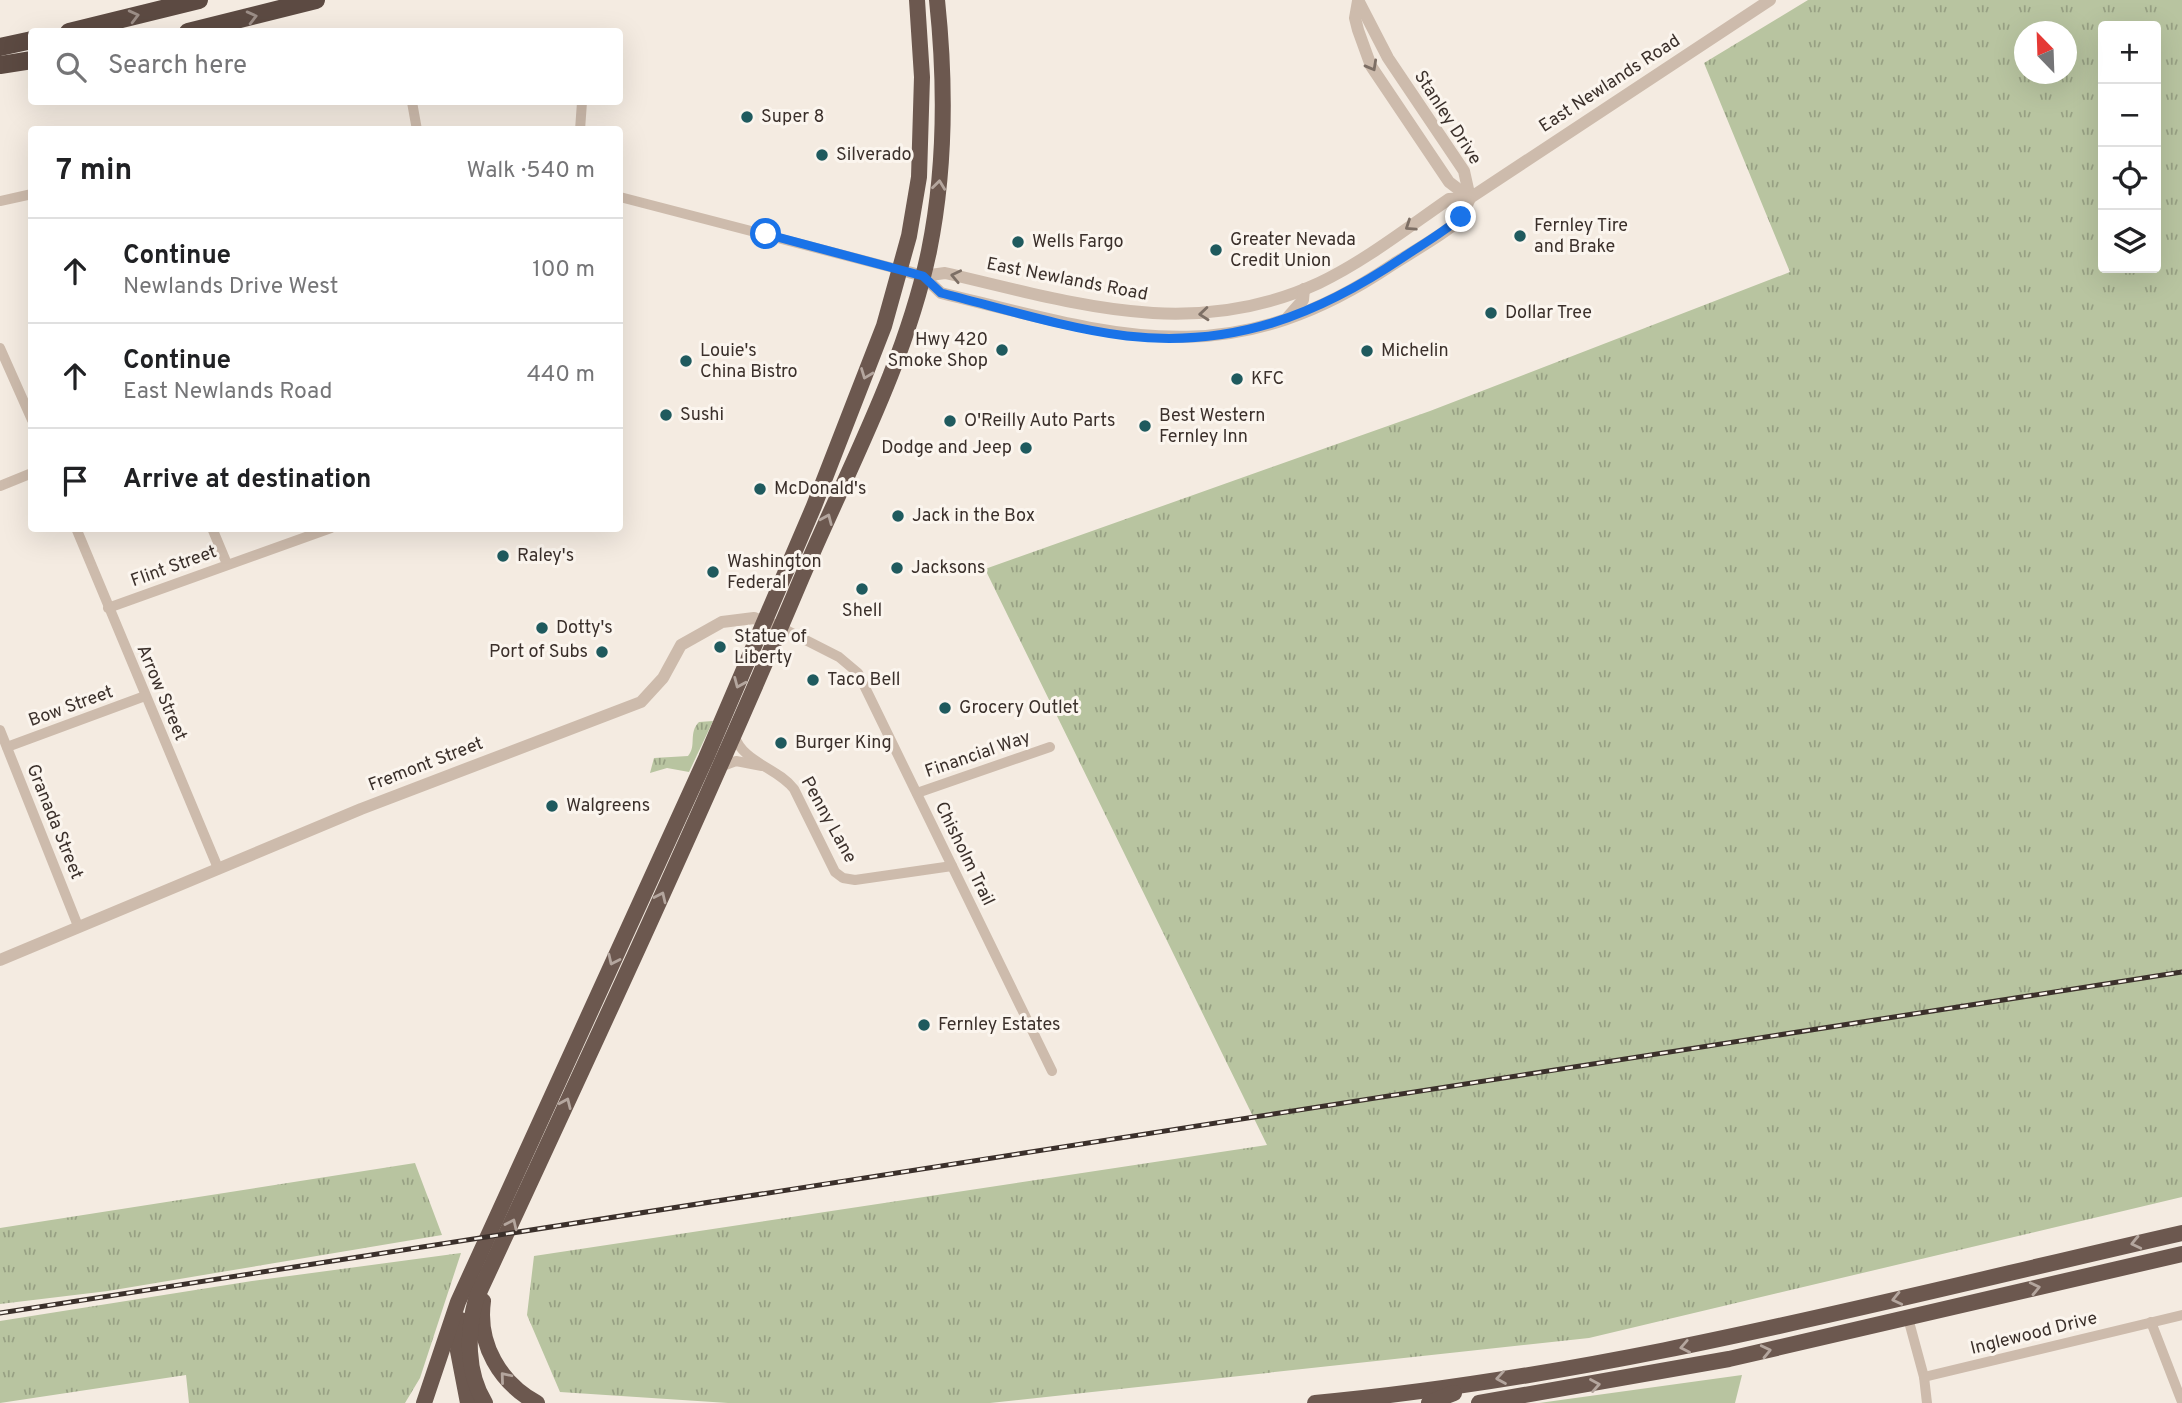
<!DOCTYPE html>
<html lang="en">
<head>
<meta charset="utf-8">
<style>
	:root { --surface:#fff; --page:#f6f6f6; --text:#202124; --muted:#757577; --line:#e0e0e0 }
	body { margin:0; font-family:Overpass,sans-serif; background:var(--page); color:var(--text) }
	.controls { position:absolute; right:21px; top:21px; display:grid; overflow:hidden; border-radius:7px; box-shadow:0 7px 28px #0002 }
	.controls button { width:63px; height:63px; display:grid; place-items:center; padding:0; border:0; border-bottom:2px solid var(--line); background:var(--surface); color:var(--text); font:35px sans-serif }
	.compass { position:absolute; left:2014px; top:21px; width:63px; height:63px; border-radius:50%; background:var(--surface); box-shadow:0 7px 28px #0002; rotate:337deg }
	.stop { position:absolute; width:21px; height:21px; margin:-16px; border:5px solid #1a73e8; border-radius:50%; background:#fff }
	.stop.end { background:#1a73e8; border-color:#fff; box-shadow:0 2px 7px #0008 }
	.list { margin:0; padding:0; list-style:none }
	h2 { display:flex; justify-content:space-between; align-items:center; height:91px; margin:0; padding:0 28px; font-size:30px }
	h2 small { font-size:23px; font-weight:400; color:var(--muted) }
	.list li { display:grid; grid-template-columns:46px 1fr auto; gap:21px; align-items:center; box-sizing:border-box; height:105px; padding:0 28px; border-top:2px solid var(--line) }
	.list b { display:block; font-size:26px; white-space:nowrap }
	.list p { margin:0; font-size:23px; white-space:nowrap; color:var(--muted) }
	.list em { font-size:23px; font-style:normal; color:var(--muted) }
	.icon { flex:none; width:38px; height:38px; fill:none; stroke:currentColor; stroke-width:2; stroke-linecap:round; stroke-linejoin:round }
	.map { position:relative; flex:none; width:2182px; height:1403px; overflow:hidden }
	.search { position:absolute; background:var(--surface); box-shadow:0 7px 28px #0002; left:28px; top:28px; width:595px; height:77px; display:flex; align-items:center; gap:18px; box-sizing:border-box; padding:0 24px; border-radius:7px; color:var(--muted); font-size:26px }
	.panel { position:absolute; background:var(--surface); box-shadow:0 7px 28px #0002; left:28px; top:126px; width:595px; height:406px; border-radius:7px }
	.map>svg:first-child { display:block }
	.grass { fill:url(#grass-tufts); fill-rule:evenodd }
	.green { fill:#b8c4a0 }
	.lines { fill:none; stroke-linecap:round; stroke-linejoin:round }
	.minor { stroke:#cdbbac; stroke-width:10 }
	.tertiary { stroke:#cdbbac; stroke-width:12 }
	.trunk { stroke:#6c584f; stroke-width:16 }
	.motorway { stroke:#5c4a42; stroke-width:18 }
	.rail-casing { stroke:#3b302b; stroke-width:5 }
	.rail { stroke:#fbf5ee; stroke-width:2.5; stroke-dasharray:8; stroke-linecap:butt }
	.oneway { stroke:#9c8e87 }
	.oneway2 { stroke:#7d6f65 }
	.oneway3 { stroke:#b4a69e }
	.route { stroke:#1a73e8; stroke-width:9 }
	.poi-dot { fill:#1f5a5e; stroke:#fbf5ee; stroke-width:2.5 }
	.labels { text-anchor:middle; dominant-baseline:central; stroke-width:6; stroke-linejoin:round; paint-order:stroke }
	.street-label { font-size:18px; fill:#3b302b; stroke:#fbf5ee }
	.poi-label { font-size:18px; fill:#3b302b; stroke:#fbf5ee; text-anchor:start }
</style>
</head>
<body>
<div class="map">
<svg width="2182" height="1403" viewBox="0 0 2182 1403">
	<defs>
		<pattern id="grass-tufts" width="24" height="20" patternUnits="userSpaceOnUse" patternTransform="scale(1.75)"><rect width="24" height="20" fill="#b8c4a0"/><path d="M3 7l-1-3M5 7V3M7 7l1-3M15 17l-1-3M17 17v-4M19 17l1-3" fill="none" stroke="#97a083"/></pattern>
	</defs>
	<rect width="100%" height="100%" fill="#f4ebe1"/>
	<!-- grass -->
	<g class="grass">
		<path d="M1808,0H2182V1197L1589,1338L990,1403H728L560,1392L527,1315L534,1256L1267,1145L985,569L1430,411L1790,272L1704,63ZM2103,26H2156V268H2103ZM2024,32H2066V74H2024Z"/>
		<path d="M713,721L689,772L667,768L650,773L654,758L688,756C697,746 688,733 699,722Z"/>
		<polygon points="415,1163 442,1235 108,1291 0,1304 0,1228"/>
		<polygon points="461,1253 420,1378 405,1403 189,1403 186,1375 0,1403 0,1321 252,1281"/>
	</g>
	<!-- green -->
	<polygon class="green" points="1742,1375 1735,1403 1539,1403"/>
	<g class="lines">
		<!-- minor -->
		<g class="minor">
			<polyline points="412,102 417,130"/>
			<polyline points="580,130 582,102"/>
			<polyline points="620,197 901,270"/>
			<polyline points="0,201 32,194"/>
			<polyline points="0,348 32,420"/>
			<polyline points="0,486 32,473"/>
			<polyline points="76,528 218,868"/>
			<polyline points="212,528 227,564"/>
			<polyline points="108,608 331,528"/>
			<polyline points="782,628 839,657 858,673 1052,1071"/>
			<polyline points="0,730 78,926"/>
			<path d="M734,735C743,763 777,767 794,789L835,872L843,878L855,880L952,866"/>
			<polyline points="7,747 145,696"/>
			<polyline points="720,767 736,761 762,766"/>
			<polyline points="917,793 1050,747"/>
			<polyline points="1908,1318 1924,1377 1927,1403"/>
			<polyline points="2151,1322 2182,1402"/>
			<polyline points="1924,1377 2182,1315"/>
		</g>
		<!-- tertiary -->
		<g class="tertiary">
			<polyline points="1358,0 1388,58 1464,171 1470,198"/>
			<polyline points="1358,1 1355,18 1358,30 1371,66 1449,182 1470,198"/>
			<path d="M901,270L923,276L945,273C1075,303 1191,342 1319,283C1365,261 1407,228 1449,199L1470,198L1770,0"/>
			<path d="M923,276L941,293C1118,336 1227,376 1392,265C1407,255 1453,229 1462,217C1465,212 1467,204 1470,198"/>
			<polyline points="1288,317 1303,300 1304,289"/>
			<polyline points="0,960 361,809 641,702 663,678 681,645 722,622 754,618 782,628"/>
		</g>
		<!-- trunk -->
		<g class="trunk">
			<path d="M483,1301C477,1344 500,1383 537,1403"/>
			<polyline points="461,1320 458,1351 468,1403"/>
			<polyline points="424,1403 458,1302 706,758 814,506 884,326 909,236 919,177 922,77 917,0"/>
			<path d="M485,1403C466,1372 467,1332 476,1299C587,1060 699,820 802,577C847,471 905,365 929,251C946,167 946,85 937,0"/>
			<path d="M1315,1403C1609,1376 1895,1298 2182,1233"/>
			<polyline points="1429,1403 1454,1393"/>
			<polyline points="1479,1403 1729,1359 2182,1254"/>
		</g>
		<!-- motorway -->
		<g class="motorway">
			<polyline points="69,32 199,0"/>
			<polyline points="188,32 316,0"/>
			<polyline points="0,47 32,40"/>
			<polyline points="0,65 32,60"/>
		</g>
		<!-- rail casing -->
		<g class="rail-casing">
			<polyline id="rail" points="0,1313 2182,972"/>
		</g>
		<!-- rail -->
		<use href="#rail" class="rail"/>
	</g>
	<!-- one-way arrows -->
	<defs><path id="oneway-chevron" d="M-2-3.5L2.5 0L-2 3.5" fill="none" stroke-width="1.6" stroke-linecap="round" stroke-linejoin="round" transform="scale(1.75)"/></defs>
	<g class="oneway">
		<use href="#oneway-chevron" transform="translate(134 16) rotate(-14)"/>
		<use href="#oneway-chevron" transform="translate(252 17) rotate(-14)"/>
	</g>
	<g class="oneway2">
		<use href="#oneway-chevron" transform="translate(1372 66) rotate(61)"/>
		<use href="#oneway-chevron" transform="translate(1410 226) rotate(146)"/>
		<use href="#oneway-chevron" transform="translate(956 276) rotate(-168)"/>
		<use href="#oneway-chevron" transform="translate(1204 314) rotate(175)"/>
	</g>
	<g class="oneway3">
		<use href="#oneway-chevron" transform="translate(939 185) rotate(-83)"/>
		<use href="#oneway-chevron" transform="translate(866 374) rotate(111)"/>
		<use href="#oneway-chevron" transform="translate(827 519) rotate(-67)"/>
		<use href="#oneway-chevron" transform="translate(739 683) rotate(113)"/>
		<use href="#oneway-chevron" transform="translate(661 897) rotate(-65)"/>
		<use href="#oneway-chevron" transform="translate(613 960) rotate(115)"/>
		<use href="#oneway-chevron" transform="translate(566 1103) rotate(-66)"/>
		<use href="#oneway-chevron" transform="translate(512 1224) rotate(-65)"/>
		<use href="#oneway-chevron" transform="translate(2136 1243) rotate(167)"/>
		<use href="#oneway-chevron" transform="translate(2035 1288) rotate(-13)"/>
		<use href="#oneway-chevron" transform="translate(1897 1299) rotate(167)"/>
		<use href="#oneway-chevron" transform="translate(1685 1347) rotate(169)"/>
		<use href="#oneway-chevron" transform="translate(1766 1351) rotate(-13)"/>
		<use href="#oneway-chevron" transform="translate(505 1377) rotate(-130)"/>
		<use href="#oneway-chevron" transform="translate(1501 1378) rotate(171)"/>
		<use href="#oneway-chevron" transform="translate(1595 1385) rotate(-10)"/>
	</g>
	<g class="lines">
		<!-- route -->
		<path class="route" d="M766,234L923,276L941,293C1001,308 1064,328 1127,336C1233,348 1318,315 1405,256C1423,244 1444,232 1461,217"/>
	</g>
	<!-- markers -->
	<g class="poi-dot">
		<circle cx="747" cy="117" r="7"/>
		<circle cx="822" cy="155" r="7"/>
		<circle cx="1520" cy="236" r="7"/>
		<circle cx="1018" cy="242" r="7"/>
		<circle cx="1216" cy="250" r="7"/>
		<circle cx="1491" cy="313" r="7"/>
		<circle cx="1002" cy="350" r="7"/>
		<circle cx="1367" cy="351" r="7"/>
		<circle cx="686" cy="361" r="7"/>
		<circle cx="1237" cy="379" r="7"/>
		<circle cx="666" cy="415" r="7"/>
		<circle cx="950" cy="421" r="7"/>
		<circle cx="1145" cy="426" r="7"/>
		<circle cx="1026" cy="448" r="7"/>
		<circle cx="760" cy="489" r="7"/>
		<circle cx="898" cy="516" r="7"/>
		<circle cx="503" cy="556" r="7"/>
		<circle cx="897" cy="568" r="7"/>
		<circle cx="713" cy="572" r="7"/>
		<circle cx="862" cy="589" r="7"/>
		<circle cx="542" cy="628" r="7"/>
		<circle cx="720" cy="647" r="7"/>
		<circle cx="602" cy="652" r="7"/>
		<circle cx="813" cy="680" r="7"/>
		<circle cx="945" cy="708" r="7"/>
		<circle cx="781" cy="743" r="7"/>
		<circle cx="552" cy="806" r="7"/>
		<circle cx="924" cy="1025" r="7"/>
	</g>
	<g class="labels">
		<!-- street labels -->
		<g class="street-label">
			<text transform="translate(1610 84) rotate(-33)">East Newlands Road</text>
			<text transform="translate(1447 118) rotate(57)">Stanley Drive</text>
			<text transform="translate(1067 280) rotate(11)">East Newlands Road</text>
			<text transform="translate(174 567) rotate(-20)">Flint Street</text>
			<text transform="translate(161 693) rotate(67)">Arrow Street</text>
			<text transform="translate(71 707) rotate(-20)">Bow Street</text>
			<text transform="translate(978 755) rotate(-19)">Financial Way</text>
			<text transform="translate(426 765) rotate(-21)">Fremont Street</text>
			<text transform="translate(828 820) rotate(61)">Penny Lane</text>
			<text transform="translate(54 822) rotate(68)">Granada Street</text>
			<text transform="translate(964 854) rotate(64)">Chisholm Trail</text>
			<text transform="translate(2034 1334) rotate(-14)">Inglewood Drive</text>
		</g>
		<!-- poi labels -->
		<g class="poi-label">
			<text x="761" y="117">Super 8</text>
			<text x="836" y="155">Silverado</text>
			<text x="1534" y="226">Fernley Tire<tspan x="1534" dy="21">and Brake</tspan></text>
			<text x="1230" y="240">Greater Nevada<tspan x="1230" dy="21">Credit Union</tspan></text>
			<text x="1032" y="242">Wells Fargo</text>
			<text x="1505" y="313">Dollar Tree</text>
			<text x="988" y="340" text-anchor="end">Hwy 420<tspan x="988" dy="21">Smoke Shop</tspan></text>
			<text x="700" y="351">Louie's<tspan x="700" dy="21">China Bistro</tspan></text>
			<text x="1381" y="351">Michelin</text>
			<text x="1251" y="379">KFC</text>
			<text x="680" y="415">Sushi</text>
			<text x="1159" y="416">Best Western<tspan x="1159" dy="21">Fernley Inn</tspan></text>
			<text x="964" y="421">O'Reilly Auto Parts</text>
			<text x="1012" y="448" text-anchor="end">Dodge and Jeep</text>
			<text x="774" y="489">McDonald's</text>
			<text x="912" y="516">Jack in the Box</text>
			<text x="517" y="556">Raley's</text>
			<text x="727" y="562">Washington<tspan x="727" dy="21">Federal</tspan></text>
			<text x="911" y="568">Jacksons</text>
			<text x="862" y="611" text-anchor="middle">Shell</text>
			<text x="556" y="628">Dotty's</text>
			<text x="734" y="637">Statue of<tspan x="734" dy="21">Liberty</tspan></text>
			<text x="588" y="652" text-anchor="end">Port of Subs</text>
			<text x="827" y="680">Taco Bell</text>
			<text x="959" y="708">Grocery Outlet</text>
			<text x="795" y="743">Burger King</text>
			<text x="566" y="806">Walgreens</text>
			<text x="938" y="1025">Fernley Estates</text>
		</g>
	</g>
</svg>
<div class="controls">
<button>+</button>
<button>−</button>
<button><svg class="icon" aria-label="locate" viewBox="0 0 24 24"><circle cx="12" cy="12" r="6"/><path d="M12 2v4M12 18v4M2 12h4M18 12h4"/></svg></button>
<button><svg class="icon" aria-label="layers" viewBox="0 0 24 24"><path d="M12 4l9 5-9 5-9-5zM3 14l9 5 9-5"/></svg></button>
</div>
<svg class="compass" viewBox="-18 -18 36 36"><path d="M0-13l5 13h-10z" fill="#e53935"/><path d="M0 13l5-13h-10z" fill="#757577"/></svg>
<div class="stop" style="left:766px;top:234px"></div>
<div class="stop end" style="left:1461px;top:217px"></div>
<div class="search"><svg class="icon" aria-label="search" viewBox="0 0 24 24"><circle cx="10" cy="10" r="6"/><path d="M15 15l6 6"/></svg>Search here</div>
<section class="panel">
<h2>7 min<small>Walk · 540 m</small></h2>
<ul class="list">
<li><svg class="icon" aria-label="ahead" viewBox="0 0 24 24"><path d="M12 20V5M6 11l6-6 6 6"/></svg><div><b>Continue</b><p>Newlands Drive West</p></div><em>100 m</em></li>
<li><svg class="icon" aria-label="ahead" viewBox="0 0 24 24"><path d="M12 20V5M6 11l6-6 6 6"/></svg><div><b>Continue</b><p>East Newlands Road</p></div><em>440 m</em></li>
<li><svg class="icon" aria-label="arrive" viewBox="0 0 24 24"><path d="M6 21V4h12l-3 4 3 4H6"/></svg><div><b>Arrive at destination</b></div></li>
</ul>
</section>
</div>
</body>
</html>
